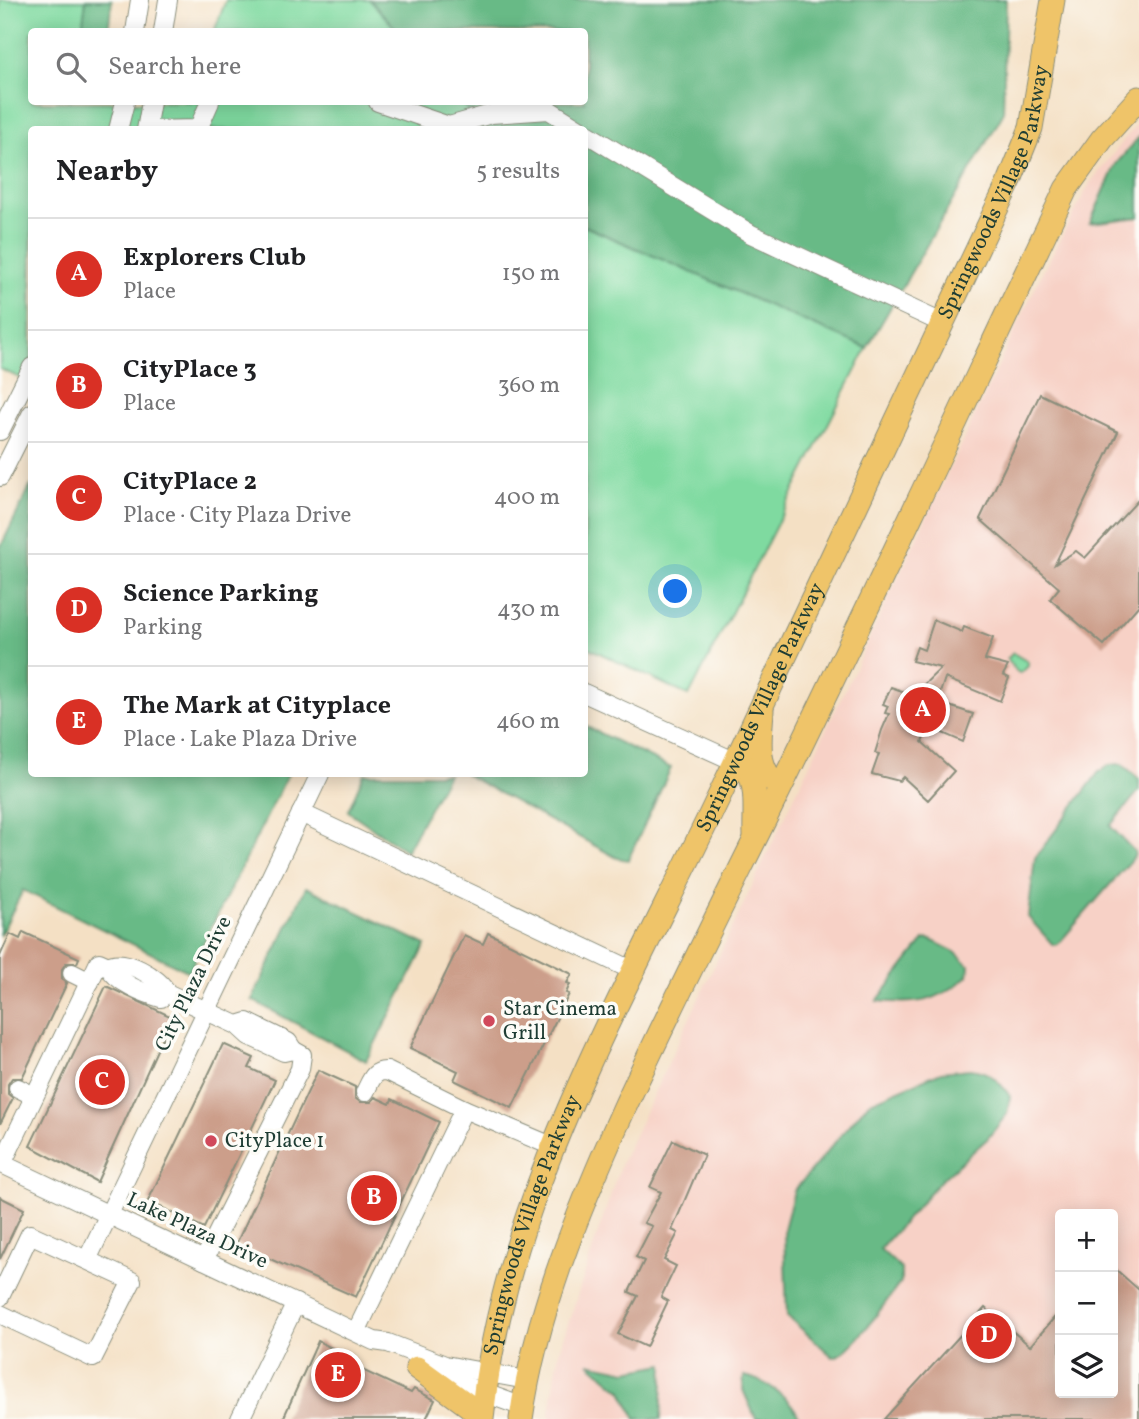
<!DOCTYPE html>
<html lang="en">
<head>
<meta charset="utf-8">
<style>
	:root { --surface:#fff; --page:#f2f2f2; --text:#202124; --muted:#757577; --line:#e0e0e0; --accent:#d93025 }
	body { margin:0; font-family:Vollkorn,serif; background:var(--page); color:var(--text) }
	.controls { position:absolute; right:21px; bottom:21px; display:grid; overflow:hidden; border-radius:7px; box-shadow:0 4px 18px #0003 }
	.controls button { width:63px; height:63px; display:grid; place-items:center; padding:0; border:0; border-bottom:2px solid var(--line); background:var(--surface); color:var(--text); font:35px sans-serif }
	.you { position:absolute; left:676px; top:592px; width:24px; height:24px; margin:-18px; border:5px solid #fff; border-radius:50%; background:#1a73e8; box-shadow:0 0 0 10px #1a73e833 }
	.badge { display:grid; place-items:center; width:46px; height:46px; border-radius:50%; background:var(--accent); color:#fff; font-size:23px; font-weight:700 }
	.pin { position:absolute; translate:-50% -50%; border:4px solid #fff; box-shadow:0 2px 7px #0006 }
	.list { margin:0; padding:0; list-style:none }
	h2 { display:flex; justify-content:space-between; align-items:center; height:91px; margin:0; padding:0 28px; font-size:30px }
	h2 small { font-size:23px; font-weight:400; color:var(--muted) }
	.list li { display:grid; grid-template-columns:46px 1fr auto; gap:21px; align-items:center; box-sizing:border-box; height:112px; padding:0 28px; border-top:2px solid var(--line) }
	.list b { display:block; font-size:26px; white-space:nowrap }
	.list p { margin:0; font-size:23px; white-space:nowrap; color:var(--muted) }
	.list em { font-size:23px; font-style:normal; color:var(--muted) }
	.icon { flex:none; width:38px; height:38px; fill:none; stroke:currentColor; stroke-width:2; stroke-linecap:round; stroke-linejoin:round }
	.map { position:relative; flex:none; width:1139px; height:1419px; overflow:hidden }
	.search { position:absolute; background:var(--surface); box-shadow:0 4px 18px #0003; left:28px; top:28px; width:560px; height:77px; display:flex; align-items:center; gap:18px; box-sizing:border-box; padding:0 24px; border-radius:7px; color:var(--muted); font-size:26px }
	.panel { position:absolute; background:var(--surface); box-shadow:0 4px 18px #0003; left:28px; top:126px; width:560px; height:651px; border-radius:7px }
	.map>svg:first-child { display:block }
	.built { fill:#f7d1c6; fill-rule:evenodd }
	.green { fill:#7fdaa0; stroke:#4f8c6a; stroke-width:2 }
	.forest { fill:#67ba86; stroke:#437c5d; stroke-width:2 }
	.building { fill:#cc9e8a }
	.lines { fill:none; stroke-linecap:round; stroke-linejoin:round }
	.minor-casing { stroke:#8a8e7c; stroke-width:20 }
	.major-casing { stroke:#8a8e7c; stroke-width:25 }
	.minor { stroke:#fff; stroke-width:18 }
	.major { stroke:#efc469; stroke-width:23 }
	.poi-dot { fill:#d1495b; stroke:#fdfcf7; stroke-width:2.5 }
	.labels { text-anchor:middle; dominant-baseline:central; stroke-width:7; stroke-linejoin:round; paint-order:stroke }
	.street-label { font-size:21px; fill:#1f3d34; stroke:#fdfcf7 }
	.poi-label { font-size:21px; fill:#1f3d34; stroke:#fdfcf7; text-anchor:start }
</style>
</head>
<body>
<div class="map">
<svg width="1139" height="1419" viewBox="0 0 1139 1419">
	<rect width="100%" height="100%" fill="#fdfcf7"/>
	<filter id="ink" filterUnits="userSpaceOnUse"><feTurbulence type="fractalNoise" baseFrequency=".0143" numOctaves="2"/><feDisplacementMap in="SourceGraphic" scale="14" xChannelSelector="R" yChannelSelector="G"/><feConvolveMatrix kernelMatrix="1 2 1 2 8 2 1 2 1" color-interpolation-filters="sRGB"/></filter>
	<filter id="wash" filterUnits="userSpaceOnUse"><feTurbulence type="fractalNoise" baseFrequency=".00686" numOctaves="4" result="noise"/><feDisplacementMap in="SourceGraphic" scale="28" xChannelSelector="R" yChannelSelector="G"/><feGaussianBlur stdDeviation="1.57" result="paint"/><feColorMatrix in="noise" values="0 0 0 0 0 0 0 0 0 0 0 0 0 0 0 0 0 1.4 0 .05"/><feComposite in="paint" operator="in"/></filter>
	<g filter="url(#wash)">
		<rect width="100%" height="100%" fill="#f4e0c4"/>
		<!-- built -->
		<path class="built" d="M1139,121V1419H549L559,1351L621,1163L1042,273L1090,183ZM1060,1214H1113V1393H1060Z"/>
		<!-- green -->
		<g class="green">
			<polygon points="0,0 86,0 82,31 32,32 32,102 461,102 487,129 32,130 31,383 0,369"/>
			<polygon points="226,0 370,0 398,31 214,32"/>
			<polygon points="584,226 867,348 689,696 585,646"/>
			<polygon points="1013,653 1028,662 1028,666 1021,673 1017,672 1007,659"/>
		</g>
		<!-- forest -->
		<g class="forest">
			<polygon points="86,0 112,0 108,31 82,31"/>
			<polygon points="370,0 1006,0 1003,114 867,348 585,226 584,130 487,129 461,102 584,102 584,32 398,31"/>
			<polygon points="1139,137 1139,217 1090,223 1116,164"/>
			<polygon points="31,485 32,774 288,774 189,972 23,890 0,936 0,548"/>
			<polygon points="585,726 671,768 628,860 617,858 465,774 584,774"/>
			<polygon points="1122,764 1139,779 1139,791 1110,826 1135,852 1134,857 1058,944 1053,945 1028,917 1035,858 1099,772 1109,765"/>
			<polygon points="364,774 448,774 406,851 348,811"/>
			<polygon points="306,887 426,945 366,1061 252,1000"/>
			<path d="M929,939L955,952L969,965L968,976C936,1003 918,1005 877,1001L924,940Z"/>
			<path d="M970,1069C990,1071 998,1080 1010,1096L1007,1114L987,1139L940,1181L880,1249L901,1269V1282C887,1299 852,1354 833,1357L787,1316L784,1229L794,1191L868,1103L941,1072Z"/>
			<polygon points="589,1363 627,1371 664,1364 661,1419 636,1419 622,1391"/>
			<path d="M744,1376C765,1380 792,1398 800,1419H756L743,1390Z"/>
		</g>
		<g id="blocks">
			<!-- building -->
			<g class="building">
				<polygon points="1040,394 1118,432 1055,564 1076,551 1085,558 1139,499 1139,605 1104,645 1050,599 1059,588 980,519"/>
				<polygon points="934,620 962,632 964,627 993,638 985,660 1008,666 1003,675 1009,678 1000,701 945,678 937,702 973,714 963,742 929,727 922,742 954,771 928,800 903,777 899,781 872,774 879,754 875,753 882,730 889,714 885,713 888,706 883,704 891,687 913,695 941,668 912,661 917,647 924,650"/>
				<polygon points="23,932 79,958 77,963 66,963 62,969 62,979 67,983 22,1078 12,1078 8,1084 8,1094 13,1098 0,1124 0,956 10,934 20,939"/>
				<polygon points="488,933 572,974 567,983 570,984 566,993 569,994 512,1108 454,1080 458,1071 410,1048 464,935 483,944"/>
				<polygon points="106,986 172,1017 97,1182 30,1146"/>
				<polygon points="223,1044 254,1058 249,1068 275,1080 204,1228 148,1201"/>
				<polygon points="318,1070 355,1087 355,1098 360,1102 371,1102 375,1097 390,1104 392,1099 439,1122 356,1297 236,1244"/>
				<polygon points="673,1140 704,1155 672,1230 678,1233 664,1260 676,1266 661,1297 668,1301 646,1347 618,1334 638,1296 629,1292 644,1261 636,1257 652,1226 644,1223 661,1192 650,1187"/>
				<polygon points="0,1197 24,1209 0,1259"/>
				<polygon points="1113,1267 1139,1290 1139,1419 884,1419 985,1308 1030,1346 1060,1311 1060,1393 1113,1393"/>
				<polygon points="318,1341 349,1357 347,1363 411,1393 414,1389 435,1400 426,1419 283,1419"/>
			</g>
		</g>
	</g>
	<g filter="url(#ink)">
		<use href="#blocks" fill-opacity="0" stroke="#8a8e7c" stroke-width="2"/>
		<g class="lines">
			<!-- minor casing -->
			<g class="minor-casing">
				<g id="minor">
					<polyline points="135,32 140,0"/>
					<polyline points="163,32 168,0"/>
					<polyline points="378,102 449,126 491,114 549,110 581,130"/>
					<polyline points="118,130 125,102"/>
					<polyline points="146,130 151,102"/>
					<polyline points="147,130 198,129 210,102"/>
					<polyline points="584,132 751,234 942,323"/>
					<polyline points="0,431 32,367"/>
					<polyline points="0,477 32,413"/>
					<polyline points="584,693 747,767"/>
					<polyline points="301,813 634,971"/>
					<polyline points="72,973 90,982"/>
					<path d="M167,993L161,998C143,993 116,982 108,966C124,957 160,977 167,993L237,1025L249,1036L284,1052L293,1050L288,1042L247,1022L237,1025"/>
					<polyline points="18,1088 34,1096"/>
					<path d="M365,1092C371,1081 373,1070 387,1071L464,1109L554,1147"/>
					<polyline points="0,1163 374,1341 388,1343 445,1365 527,1380"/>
					<polyline points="2,1164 99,962 108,966"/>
					<polyline points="87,1260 320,774"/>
					<polyline points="204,1260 300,1069 302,1055 293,1050"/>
					<polyline points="0,1297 30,1234 132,1281 93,1358 0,1314"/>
					<polyline points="356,1332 464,1109"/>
					<polyline points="438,1376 523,1407"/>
					<polyline points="240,1419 296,1303"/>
				</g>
			</g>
			<!-- major casing -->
			<g class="major-casing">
				<g id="major">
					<path d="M762,710C761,733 755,760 771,779"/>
					<path d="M745,766C759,784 754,813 755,835"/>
					<polyline points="417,1368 469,1406 481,1419"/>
					<path id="s1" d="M482,1419C503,1195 629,988 723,788C818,585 913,382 1010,180L1031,128L1053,0"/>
					<path d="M521,1419C536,1312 579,1209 623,1111C669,1011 719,912 768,813C870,606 967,397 1066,189L1102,139L1139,98"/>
				</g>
			</g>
			<!-- minor -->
			<use href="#minor" class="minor"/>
			<!-- major -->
			<use href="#major" class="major"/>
		</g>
	</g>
	<!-- markers -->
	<g class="poi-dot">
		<circle cx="489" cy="1021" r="7"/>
		<circle cx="211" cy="1141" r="7"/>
	</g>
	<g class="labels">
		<!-- street labels -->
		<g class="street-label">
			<text stroke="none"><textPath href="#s1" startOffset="1335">Springwoods Village Parkway</textPath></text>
			<text stroke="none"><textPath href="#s1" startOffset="768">Springwoods Village Parkway</textPath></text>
			<text transform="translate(194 984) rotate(-64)">City Plaza Drive</text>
			<text stroke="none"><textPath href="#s1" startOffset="201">Springwoods Village Parkway</textPath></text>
			<text transform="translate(197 1231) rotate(25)">Lake Plaza Drive</text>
		</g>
		<!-- poi labels -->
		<g class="poi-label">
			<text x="503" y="1009">Star Cinema<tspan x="503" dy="24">Grill</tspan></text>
			<text x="225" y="1141">CityPlace 1</text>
		</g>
	</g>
</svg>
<div class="controls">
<button>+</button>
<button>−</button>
<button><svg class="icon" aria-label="layers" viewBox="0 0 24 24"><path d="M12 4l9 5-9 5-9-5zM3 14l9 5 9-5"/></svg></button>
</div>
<div class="you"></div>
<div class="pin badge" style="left:923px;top:710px">A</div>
<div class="pin badge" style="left:374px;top:1198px">B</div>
<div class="pin badge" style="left:102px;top:1082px">C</div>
<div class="pin badge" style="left:989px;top:1336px">D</div>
<div class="pin badge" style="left:338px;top:1375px">E</div>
<div class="search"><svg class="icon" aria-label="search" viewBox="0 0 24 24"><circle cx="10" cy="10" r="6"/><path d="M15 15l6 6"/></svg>Search here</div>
<section class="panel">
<h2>Nearby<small>5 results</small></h2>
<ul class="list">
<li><span class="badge">A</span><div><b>Explorers Club</b><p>Place</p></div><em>150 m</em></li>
<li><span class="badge">B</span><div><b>CityPlace 3</b><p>Place</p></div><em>360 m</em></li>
<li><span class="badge">C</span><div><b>CityPlace 2</b><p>Place · City Plaza Drive</p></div><em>400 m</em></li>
<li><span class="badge">D</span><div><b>Science Parking</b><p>Parking</p></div><em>430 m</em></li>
<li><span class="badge">E</span><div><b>The Mark at Cityplace</b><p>Place · Lake Plaza Drive</p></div><em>460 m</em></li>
</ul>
</section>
</div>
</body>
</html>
